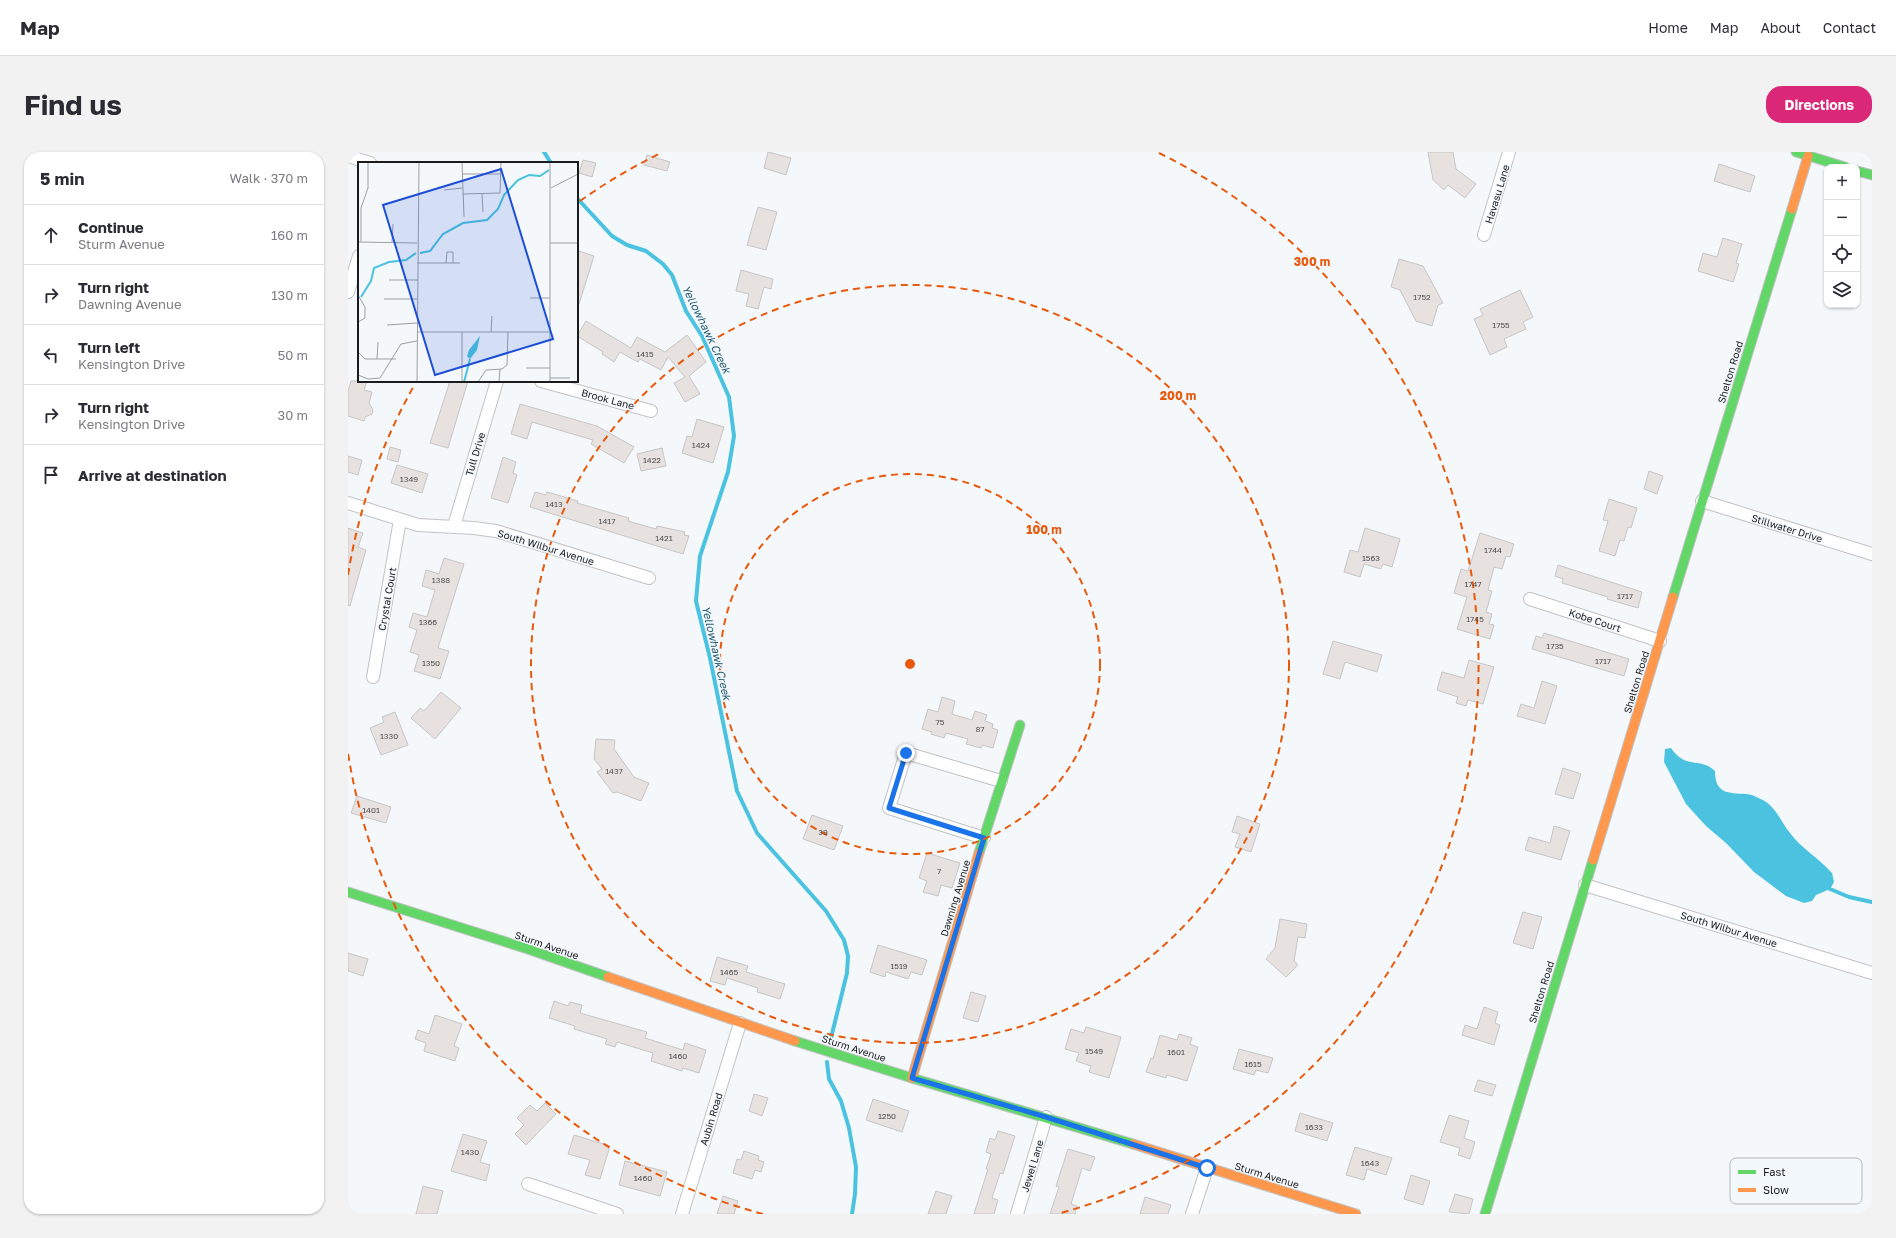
<!DOCTYPE html>
<html lang="en">
<head>
<meta charset="utf-8">
<style>
	:root { --surface:#fff; --page:#f2f2f3; --text:#2b2b33; --muted:#7c7c81; --line:#e1e1e2; --accent:#db2777 }
	body { margin:0; font-family:"Golos Text",sans-serif; background:var(--page); color:var(--text) }
	.controls { position:absolute; right:12px; top:12px; display:grid; overflow:hidden; border-radius:8px; box-shadow:0 1px 3px #0004 }
	.controls button { width:36px; height:36px; display:grid; place-items:center; padding:0; border:0; border-bottom:1px solid var(--line); background:var(--surface); color:var(--text); font:20px sans-serif }
	.stop { position:absolute; width:12px; height:12px; margin:-9px; border:3px solid #1a73e8; border-radius:50%; background:#fff }
	.stop.end { background:#1a73e8; border-color:#fff; box-shadow:0 1px 4px #0008 }
	.list { margin:0; padding:0; list-style:none }
	h2 { display:flex; justify-content:space-between; align-items:center; height:52px; margin:0; padding:0 16px; font-size:17px }
	h2 small { font-size:13px; font-weight:400; color:var(--muted) }
	.list li { display:grid; grid-template-columns:26px 1fr auto; gap:12px; align-items:center; box-sizing:border-box; height:60px; padding:0 16px; border-top:1px solid var(--line) }
	.list b { display:block; font-size:15px; white-space:nowrap }
	.list p { margin:0; font-size:13px; white-space:nowrap; color:var(--muted) }
	.list em { font-size:13px; font-style:normal; color:var(--muted) }
	.icon { flex:none; width:22px; height:22px; fill:none; stroke:currentColor; stroke-width:2; stroke-linecap:round; stroke-linejoin:round }
	.map { position:relative; flex:none; width:1524px; height:1062px; overflow:hidden; border-radius:16px }
	header { display:flex; align-items:center; gap:24px; box-sizing:border-box; height:56px; padding:0 20px; background:var(--surface); border-bottom:1px solid var(--line) }
	header strong { font-size:19px }
	nav { display:flex; gap:22px; margin-inline-start:auto; font-size:14px }
	.intro { display:flex; align-items:center; justify-content:space-between; box-sizing:border-box; height:96px; padding:0 24px }
	h1 { margin:0; font-size:28px }
	.button { padding:10px 18px; border-radius:16px; background:var(--accent); color:#fff; font-size:14px; font-weight:700 }
	main { display:flex; gap:24px; padding:0 24px }
	aside { flex:1; background:var(--surface); border-radius:16px; box-shadow:0 1px 3px #0004 }
	.map>svg:first-child { display:block }
	.water { fill:#4ac2e0 }
	.lines { fill:none; stroke-linecap:round; stroke-linejoin:round }
	.stream { stroke:#4ac2e0; stroke-width:4 }
	.building { fill:#e7e1df; stroke:#c6c6c7 }
	.street-casing { stroke:#c1c3c6; stroke-width:14 }
	.fast-casing { stroke:#c1c3c6; stroke-width:11 }
	.slow-casing { stroke:#c1c3c6; stroke-width:11 }
	.street { stroke:#fefefe; stroke-width:12 }
	.fast { stroke:#63d668; stroke-width:9 }
	.slow { stroke:#ff974d; stroke-width:9 }
	.route { stroke:#1a73e8; stroke-width:5 }
	.ring { fill:none; stroke:#e8590c; stroke-width:2; stroke-dasharray:7 5 }
	.labels { text-anchor:middle; dominant-baseline:central; stroke-width:3; stroke-linejoin:round; paint-order:stroke }
	.number-label { font-size:8px; fill:#504e50 }
	.street-label { font-size:10px; fill:#1a1b1d; stroke:#f3f8fd }
	.water-label { font-size:11px; font-style:italic; fill:#285d70; stroke:#f3f8fd }
	.inset-river { fill:none; stroke:#4ac2e0; stroke-width:2 }
	.inset-road { fill:none; stroke:#9da0a2; stroke-width:1 }
	.view { fill:#1d4ed8; fill-opacity:0.15; stroke:#1d4ed8; stroke-width:2 }
	.inset-edge { fill:none; stroke:#1a1b1d; stroke-width:2 }
	.key { fill:#f3f8fd; stroke:#b2b6ba; stroke-width:1 }
	.key-label { font-size:11px; fill:#1a1b1d }
	.centre { fill:#e8590c; stroke:#f3f8fd; stroke-width:2 }
	.ring-label { font-size:12px; text-anchor:middle; font-weight:bold; fill:#e8590c; stroke:#f3f8fd; stroke-width:3; stroke-linejoin:round; paint-order:stroke }
</style>
</head>
<body>
<header>
<strong>Map</strong>
<nav><a>Home</a><a>Map</a><a>About</a><a>Contact</a></nav>
</header>
<div class="intro"><h1>Find us</h1><a class="button">Directions</a></div>
<main>
<aside>
<h2>5 min<small>Walk · 370 m</small></h2>
<ul class="list">
<li><svg class="icon" aria-label="ahead" viewBox="0 0 24 24"><path d="M12 20V5M6 11l6-6 6 6"/></svg><div><b>Continue</b><p>Sturm Avenue</p></div><em>160 m</em></li>
<li><svg class="icon" aria-label="right" viewBox="0 0 24 24"><path d="M7 20v-9h11M14 6l5 5-5 5"/></svg><div><b>Turn right</b><p>Dawning Avenue</p></div><em>130 m</em></li>
<li><svg class="icon" aria-label="left" viewBox="0 0 24 24"><path d="M17 20v-9H6M10 6l-5 5 5 5"/></svg><div><b>Turn left</b><p>Kensington Drive</p></div><em>50 m</em></li>
<li><svg class="icon" aria-label="right" viewBox="0 0 24 24"><path d="M7 20v-9h11M14 6l5 5-5 5"/></svg><div><b>Turn right</b><p>Kensington Drive</p></div><em>30 m</em></li>
<li><svg class="icon" aria-label="arrive" viewBox="0 0 24 24"><path d="M6 21V4h12l-3 4 3 4H6"/></svg><div><b>Arrive at destination</b></div></li>
</ul>
</aside>
<div class="map">
<svg width="1524" height="1062" viewBox="0 0 1524 1062">
	<rect width="100%" height="100%" fill="#f5f8fb"/>
	<!-- water -->
	<path class="water" d="M1323,596C1338,618 1353,605 1367,619C1367,642 1380,641 1398,642C1404,642 1410,646 1415,648C1428,655 1433,670 1442,681C1454,697 1471,706 1484,721L1486,730L1482,737L1468,743L1464,749L1456,751L1438,744L1406,720L1378,691L1358,674L1338,652L1316,610L1317,597Z"/>
	<g class="lines">
		<!-- stream -->
		<g class="stream">
			<polyline points="196,0 203,11"/>
			<polyline points="229,46 264,84 279,93 298,99 315,112 324,123 338,159 354,184 381,245 386,284 380,320 352,404 348,449 362,506 389,639 409,681 478,759 496,788 500,804 499,821 482,890"/>
			<polyline points="1482,737 1501,745 1524,750"/>
			<polyline points="479,910 481,927 493,949 501,976 508,1015 507,1042 504,1062"/>
		</g>
	</g>
	<!-- building -->
	<g class="building">
		<polygon points="420,0 443,6 438,23 416,16"/>
		<polygon points="1080,0 1105,0 1108,17 1128,32 1117,46 1100,33 1096,38 1085,28"/>
		<polygon points="299,3 322,10 319,19 296,13"/>
		<polygon points="235,8 248,11 244,25 231,21"/>
		<polygon points="1371,12 1407,24 1402,40 1366,29"/>
		<polygon points="410,55 429,60 418,98 399,93"/>
		<polygon points="1375,86 1394,92 1388,111 1391,112 1385,130 1350,119 1355,101 1369,105"/>
		<polygon points="231,99 246,104 231,152 229,152 229,107"/>
		<polygon points="1051,107 1075,114 1095,151 1090,153 1084,174 1068,169 1052,138 1043,135"/>
		<polygon points="393,118 425,127 423,137 416,135 410,157 398,154 401,142 388,139"/>
		<polygon points="1172,138 1185,165 1175,170 1178,177 1156,187 1159,195 1142,203 1126,167 1135,163 1132,157"/>
		<polygon points="238,169 283,196 289,185 317,200 339,183 358,210 341,224 352,242 337,250 326,231 337,225 320,205 313,218 292,207 290,210 272,200 266,210 254,202 255,200 229,184"/>
		<polygon points="3,229 19,229 16,238 24,240 21,251 25,258 24,262 17,265 16,269 0,264 0,239"/>
		<polygon points="102,229 120,229 100,296 82,291"/>
		<polygon points="172,252 249,274 286,295 276,311 243,292 245,288 184,270 179,287 163,282"/>
		<polygon points="349,267 376,275 365,311 334,301 339,284 344,285"/>
		<polygon points="42,295 53,298 50,310 39,307"/>
		<polygon points="314,296 318,314 293,319 289,302"/>
		<polygon points="0,304 14,308 10,323 0,320"/>
		<polygon points="155,305 168,310 165,321 169,323 160,351 143,346"/>
		<polygon points="49,313 80,322 74,341 43,331"/>
		<polygon points="1301,319 1315,324 1309,342 1296,337"/>
		<polygon points="187,340 198,343 199,340 230,349 229,351 281,366 280,369 308,377 309,374 337,380 336,383 341,384 335,402 182,355"/>
		<polygon points="1261,347 1289,356 1283,376 1280,375 1276,389 1272,388 1267,404 1251,399 1260,369 1255,368"/>
		<polygon points="0,376 15,381 10,395 18,398 2,454 0,453"/>
		<polygon points="1017,376 1052,387 1044,415 1035,412 1033,417 1016,412 1012,425 996,420 1002,398 1010,400"/>
		<polygon points="1132,381 1166,392 1162,405 1158,404 1154,417 1146,415 1140,438 1144,439 1138,460 1144,462 1141,472 1146,473 1142,487 1109,477 1119,445 1106,441 1113,417 1120,419"/>
		<polygon points="96,406 116,412 90,496 101,499 92,527 66,519 71,503 62,500 69,478 61,475 65,461 79,465 87,438 74,434 78,418 91,422"/>
		<polygon points="1210,413 1294,440 1290,456 1259,447 1260,445 1214,431 1215,427 1207,424"/>
		<polygon points="1196,481 1281,507 1276,524 1184,497 1188,484 1194,486"/>
		<polygon points="985,489 1034,503 1029,520 997,510 992,527 975,522"/>
		<polygon points="1121,508 1146,515 1135,552 1120,548 1118,554 1108,551 1110,545 1089,538 1094,520 1116,526"/>
		<polygon points="1194,529 1209,534 1197,572 1169,564 1173,552 1186,556"/>
		<polygon points="93,540 113,556 87,587 63,566 72,556 76,559"/>
		<polygon points="594,545 607,549 604,562 624,568 627,559 639,563 637,569 645,572 644,576 650,578 645,596 634,593 633,596 618,592 620,587 598,581 596,586 583,582 584,580 574,577 580,557 590,560"/>
		<polygon points="47,560 60,593 33,603 22,576 36,570 34,565"/>
		<polygon points="248,587 267,588 266,597 286,625 301,631 293,649 269,640 265,641 249,620 254,617 246,607"/>
		<polygon points="1215,616 1233,622 1225,647 1207,642"/>
		<polygon points="9,644 43,655 38,671 3,661"/>
		<polygon points="464,663 495,674 486,698 455,687"/>
		<polygon points="889,664 912,672 903,700 887,695 892,682 884,680"/>
		<polygon points="1206,674 1222,679 1213,708 1177,698 1181,685 1202,691"/>
		<polygon points="579,701 612,711 604,736 593,733 590,744 575,740 579,729 571,726"/>
		<polygon points="1175,760 1194,765 1185,797 1165,791"/>
		<polygon points="932,767 959,772 957,786 950,785 946,809 950,813 938,825 918,807 927,796"/>
		<polygon points="530,793 579,808 574,823 563,820 560,827 538,820 537,825 522,820"/>
		<polygon points="0,801 20,807 15,824 0,819"/>
		<polygon points="369,805 400,814 398,820 437,832 432,847 409,840 410,836 379,826 377,833 362,829"/>
		<polygon points="623,840 638,844 630,870 615,866"/>
		<polygon points="206,849 220,854 222,850 234,853 232,861 299,880 297,886 335,898 337,891 358,898 351,921 335,916 334,919 303,909 305,901 269,890 267,895 257,892 259,887 226,877 227,874 201,866"/>
		<polygon points="1136,855 1150,860 1147,871 1152,873 1146,893 1114,883 1117,873 1129,877"/>
		<polygon points="87,863 114,872 106,894 111,896 107,909 76,899 78,891 67,887 70,878 81,882"/>
		<polygon points="738,875 773,885 761,926 741,920 743,914 728,909 731,901 717,897 723,877 736,881"/>
		<polygon points="831,882 844,886 842,892 850,895 839,929 819,923 818,926 798,920 803,906 805,907 812,883 829,888"/>
		<polygon points="891,897 925,906 920,921 908,918 906,923 885,917"/>
		<polygon points="1130,928 1148,933 1144,944 1126,939"/>
		<polygon points="406,942 420,946 414,964 401,959"/>
		<polygon points="525,947 561,959 554,980 518,968"/>
		<polygon points="197,951 208,962 178,993 167,982 176,973 169,966 182,953 189,959"/>
		<polygon points="952,961 985,971 979,989 947,979"/>
		<polygon points="1101,963 1121,969 1116,986 1127,990 1122,1007 1110,1003 1112,996 1092,990"/>
		<polygon points="650,979 667,984 655,1022 652,1021 644,1046 650,1048 646,1062 626,1062 640,1017 638,1017 643,1002 638,1000 642,986 647,988"/>
		<polygon points="115,982 139,989 132,1010 142,1013 138,1029 103,1019"/>
		<polygon points="226,983 262,994 252,1027 237,1023 242,1008 220,1002"/>
		<polygon points="1007,995 1044,1006 1038,1023 1019,1017 1016,1028 998,1023"/>
		<polygon points="720,997 747,1005 742,1019 734,1016 723,1052 729,1054 727,1062 702,1062 711,1035 708,1034"/>
		<polygon points="396,999 411,1004 410,1008 416,1010 413,1020 407,1018 404,1027 385,1021 389,1007 393,1008"/>
		<polygon points="277,1009 319,1020 312,1044 271,1033"/>
		<polygon points="1063,1023 1082,1029 1075,1053 1056,1047"/>
		<polygon points="75,1034 95,1039 89,1062 68,1062"/>
		<polygon points="588,1039 604,1044 598,1062 580,1062"/>
		<polygon points="1107,1042 1125,1047 1121,1062 1101,1060"/>
		<polygon points="375,1044 390,1049 386,1062 369,1062"/>
		<polygon points="797,1045 823,1053 820,1062 792,1062"/>
	</g>
	<g class="lines">
		<!-- street casing -->
		<g class="street-casing">
			<g id="street">
				<polyline points="0,4 22,11"/>
				<polyline points="1136,83 1161,0"/>
				<polyline points="0,140 11,104"/>
				<polyline points="193,229 303,259"/>
				<polyline points="1354,349 1524,402"/>
				<polyline points="0,351 70,373 126,376 148,379 301,426"/>
				<polyline points="106,374 149,229"/>
				<polyline points="1182,447 1312,489"/>
				<polyline points="25,525 52,368"/>
				<polyline points="636,686 541,656 558,601 653,629"/>
				<polyline points="1237,733 1524,821"/>
				<polyline points="180,1032 269,1062"/>
				<polyline points="334,1062 392,871"/>
				<polyline points="669,1062 698,965"/>
				<polyline points="844,1062 859,1016"/>
			</g>
		</g>
		<!-- fast casing -->
		<g class="fast-casing">
			<g id="fast">
				<polyline points="1448,0 1497,15"/>
				<polyline points="1509,19 1524,23"/>
				<polyline points="1325,445 1444,57"/>
				<polyline points="631,701 672,573"/>
				<polyline points="0,740 180,797 260,825"/>
				<polyline points="447,889 564,926 785,992"/>
				<polyline points="1137,1062 1245,708"/>
			</g>
		</g>
		<!-- slow casing -->
		<g class="slow-casing">
			<g id="slow">
				<polyline points="1444,57 1460,4"/>
				<polyline points="1245,708 1325,445"/>
				<polyline points="260,825 447,889"/>
				<polyline points="564,926 631,701"/>
				<polyline points="785,992 1008,1062"/>
			</g>
		</g>
		<!-- street -->
		<use href="#street" class="street"/>
		<!-- fast -->
		<use href="#fast" class="fast"/>
		<!-- slow -->
		<use href="#slow" class="slow"/>
	</g>
	<g class="lines">
		<!-- route -->
		<polyline class="route" points="558,601 541,656 636,686 564,926 698,965 859,1016"/>
	</g>
	<!-- distance rings -->
	<g class="ring">
		<circle cx="562" cy="512" r="190"/>
		<circle cx="562" cy="512" r="379"/>
		<path d="M415 1062A569 569 0 0 1 0 601M0 423A569 569 0 0 1 67 232M232 49A569 569 0 0 1 313 1M811 1A569 569 0 0 1 709 1062"/>
	</g>
	<g class="labels">
		<!-- number labels -->
		<g class="number-label">
			<text x="1074" y="145">1752</text>
			<text x="1153" y="173">1755</text>
			<text x="297" y="202">1415</text>
			<text x="353" y="293">1424</text>
			<text x="304" y="308">1422</text>
			<text x="61" y="327">1349</text>
			<text x="206" y="352">1413</text>
			<text x="259" y="369">1417</text>
			<text x="316" y="386">1421</text>
			<text x="1145" y="398">1744</text>
			<text x="1023" y="406">1563</text>
			<text x="93" y="428">1388</text>
			<text x="1125" y="432">1747</text>
			<text x="1277" y="444">1717</text>
			<text x="1127" y="467">1745</text>
			<text x="80" y="470">1366</text>
			<text x="1207" y="494">1735</text>
			<text x="1255" y="509">1717</text>
			<text x="83" y="511">1350</text>
			<text x="592" y="570">75</text>
			<text x="632" y="577">87</text>
			<text x="41" y="584">1330</text>
			<text x="266" y="619">1437</text>
			<text x="23" y="658">1401</text>
			<text x="475" y="680">39</text>
			<text x="591" y="719">7</text>
			<text x="551" y="814">1519</text>
			<text x="381" y="820">1465</text>
			<text x="746" y="899">1549</text>
			<text x="828" y="900">1601</text>
			<text x="330" y="904">1460</text>
			<text x="905" y="912">1615</text>
			<text x="539" y="964">1250</text>
			<text x="966" y="975">1633</text>
			<text x="122" y="1000">1430</text>
			<text x="1022" y="1011">1643</text>
			<text x="295" y="1026">1460</text>
		</g>
		<!-- street labels -->
		<g class="street-label">
			<text transform="translate(1149 42) rotate(-73)">Havasu Lane</text>
			<text transform="translate(1382 220) rotate(-73)">Shelton Road</text>
			<text transform="translate(260 247) rotate(15)">Brook Lane</text>
			<text transform="translate(127 302) rotate(-73)">Tull Drive</text>
			<text transform="translate(1439 376) rotate(17)">Stillwater Drive</text>
			<text transform="translate(198 395) rotate(17)">South Wilbur Avenue</text>
			<text transform="translate(39 447) rotate(-80)">Crystal Court</text>
			<text transform="translate(1247 468) rotate(18)">Kobe Court</text>
			<text transform="translate(1288 530) rotate(-73)">Shelton Road</text>
			<text transform="translate(607 746) rotate(-73)">Dawning Avenue</text>
			<text transform="translate(1381 777) rotate(17)">South Wilbur Avenue</text>
			<text transform="translate(199 793) rotate(19)">Sturm Avenue</text>
			<text transform="translate(1193 840) rotate(-73)">Shelton Road</text>
			<text transform="translate(506 896) rotate(18)">Sturm Avenue</text>
			<text transform="translate(363 967) rotate(-73)">Aubin Road</text>
			<text transform="translate(684 1014) rotate(-73)">Jewel Lane</text>
			<text transform="translate(919 1023) rotate(17)">Sturm Avenue</text>
		</g>
		<!-- water labels -->
		<g class="water-label">
			<text transform="translate(359 177) rotate(64)">Yellowhawk Creek</text>
			<text transform="translate(369 501) rotate(77)">Yellowhawk Creek</text>
		</g>
	</g>
	<!-- overview -->
	<g transform="translate(10 10)">
		<rect width="220" height="220" fill="#f5f8fb"/>
		<path d="M122,174L119,188L112,197L109,194L111,188Z" fill="#4ac2e0"/>
		<path class="inset-river" d="M62,91L72,89L85,72L105,61L129,58L140,47L146,33L160,18L171,13L182,14L191,8M3,135L13,119L16,106L31,100L48,98L58,91M106,220L112,197"/>
		<path class="inset-road" d="M104,0L106,55M104,12H143M193,26L220,12M86,28L104,26M105,32L142,31L143,0M124,32L125,50M0,80L59,81M3,80V46L10,26V0M34,80L35,62M192,81H220M59,101H102M88,101L89,90H95V101M0,108V121M31,118H60M0,133L7,145V156L0,160M172,136H192M26,137H59M29,163L59,161M59,170H192M104,170V220M133,170L134,154M0,190L7,197H38M19,197L20,180M168,206H192M0,213L10,217L22,216L43,182L59,179M192,216H212M59,220L61,0M120,220L128,208L144,207L149,203L150,170M141,220L142,207M192,220V0"/>
		<path class="view" d="M143,7L195,177L77,213L25,43Z"/>
		<rect width="220" height="220" class="inset-edge"/>
	</g>
	<!-- legend -->
	<rect x="1382" y="1006" width="132" height="46" rx="6" class="key"/>
	<rect x="1390" y="1018" width="18" height="4" fill="#63d668"/>
	<rect x="1390" y="1036" width="18" height="4" fill="#ff974d"/>
	<g class="key-label">
		<text x="1415" y="1024">Fast</text>
		<text x="1415" y="1042">Slow</text>
	</g>
	<circle cx="562" cy="512" r="6" class="centre"/>
	<g class="ring-label">
		<text x="964" y="114">300 m</text>
		<text x="830" y="248">200 m</text>
		<text x="696" y="382">100 m</text>
	</g>
</svg>
<div class="controls">
<button>+</button>
<button>−</button>
<button><svg class="icon" aria-label="locate" viewBox="0 0 24 24"><circle cx="12" cy="12" r="6"/><path d="M12 2v4M12 18v4M2 12h4M18 12h4"/></svg></button>
<button><svg class="icon" aria-label="layers" viewBox="0 0 24 24"><path d="M12 4l9 5-9 5-9-5zM3 14l9 5 9-5"/></svg></button>
</div>
<div class="stop" style="left:859px;top:1016px"></div>
<div class="stop end" style="left:558px;top:601px"></div>
</div>
</main>
</body>
</html>
